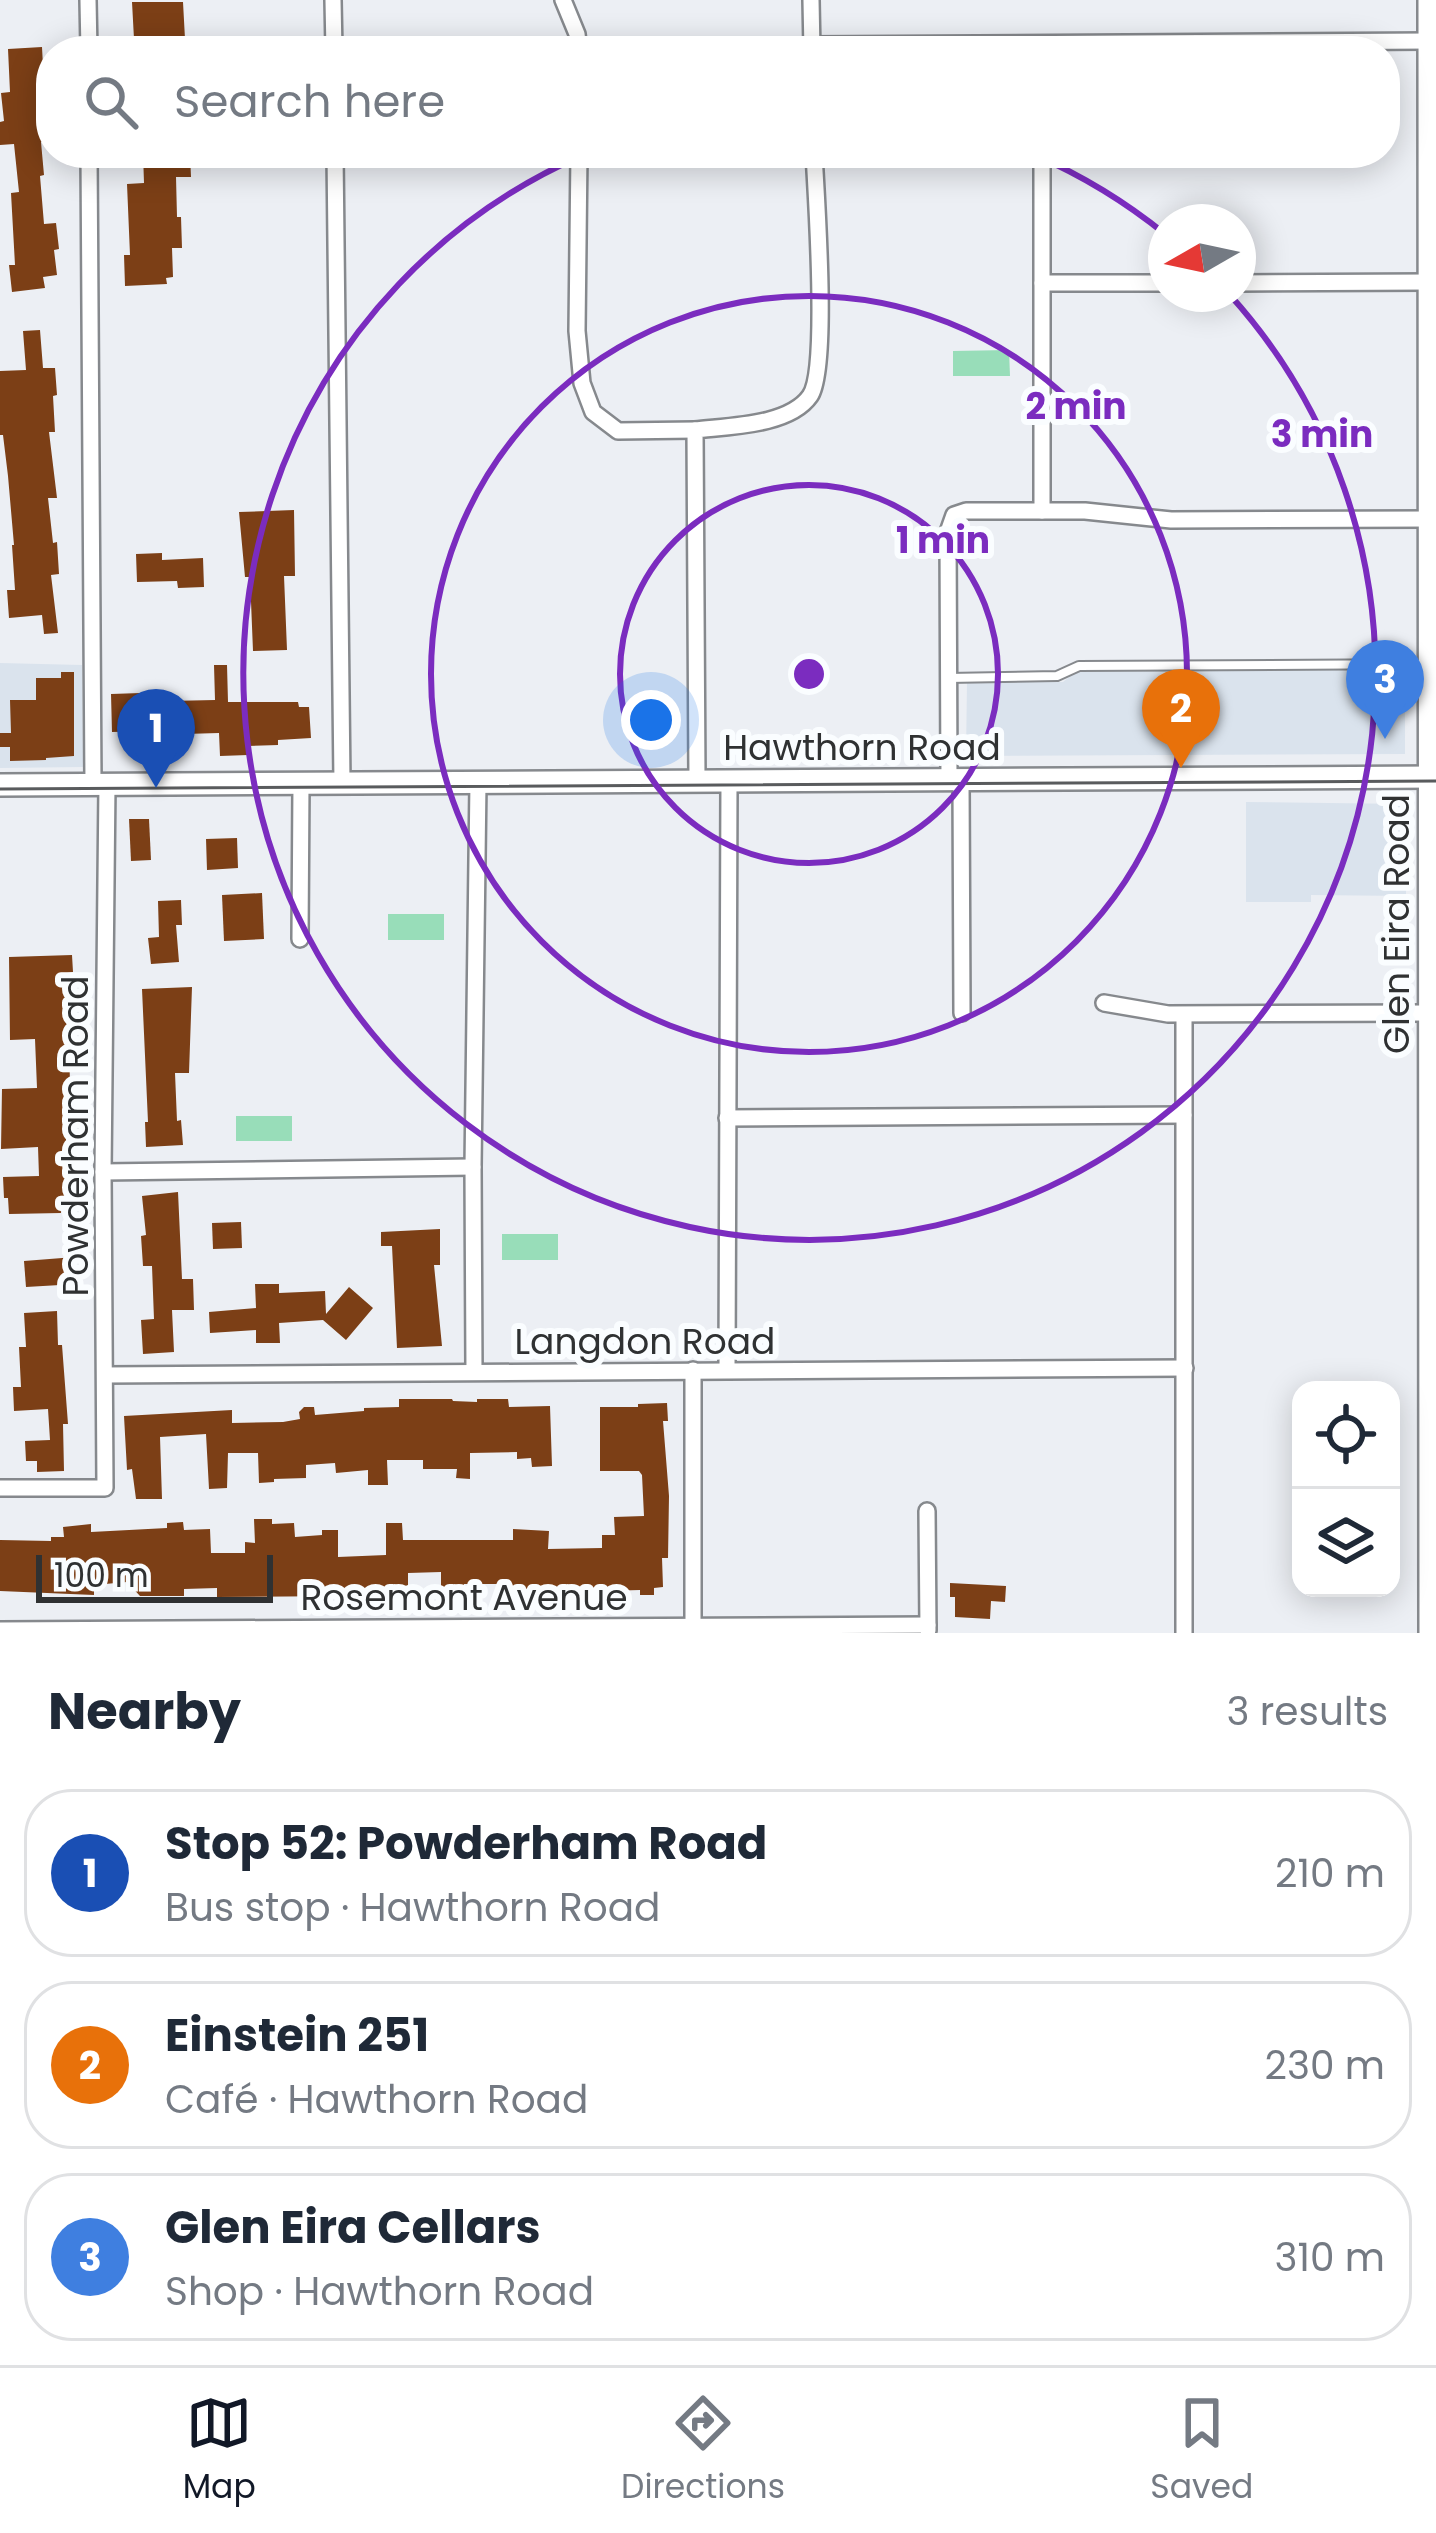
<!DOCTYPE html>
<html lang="en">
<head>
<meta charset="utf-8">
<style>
	:root { --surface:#fff; --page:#f2f2f3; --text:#1f2937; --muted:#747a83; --line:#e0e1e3; --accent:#111827 }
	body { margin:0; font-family:Poppins,sans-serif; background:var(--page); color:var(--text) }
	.controls { position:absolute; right:36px; bottom:36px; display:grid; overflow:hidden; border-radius:24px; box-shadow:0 6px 30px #0003 }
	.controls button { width:108px; height:108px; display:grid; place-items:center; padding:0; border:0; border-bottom:3px solid var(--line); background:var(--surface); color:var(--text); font:60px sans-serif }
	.compass { position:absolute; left:1148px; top:204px; width:108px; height:108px; border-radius:50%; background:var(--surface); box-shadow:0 6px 30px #0003; rotate:261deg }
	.scale { position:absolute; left:36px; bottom:30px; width:237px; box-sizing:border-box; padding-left:12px; border:6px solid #2f3132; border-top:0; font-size:33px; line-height:42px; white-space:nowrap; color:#2f3132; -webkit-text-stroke:9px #fafdff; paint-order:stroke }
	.you { position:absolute; left:651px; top:720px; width:42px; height:42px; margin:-30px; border:9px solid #fff; border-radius:50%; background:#1a73e8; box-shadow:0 0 0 18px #1a73e833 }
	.badge { display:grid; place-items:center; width:78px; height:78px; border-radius:50%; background:var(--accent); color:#fff; font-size:39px; font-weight:700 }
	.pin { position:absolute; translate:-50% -99px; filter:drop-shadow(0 3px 6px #0008) }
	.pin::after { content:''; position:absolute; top:63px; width:42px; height:36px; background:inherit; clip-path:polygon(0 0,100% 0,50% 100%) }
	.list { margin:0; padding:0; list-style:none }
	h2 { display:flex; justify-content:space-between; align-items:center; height:156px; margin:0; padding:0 48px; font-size:51px }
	h2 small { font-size:39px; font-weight:400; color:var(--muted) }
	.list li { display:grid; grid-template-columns:78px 1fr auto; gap:36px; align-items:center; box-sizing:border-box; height:168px; margin:0 24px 24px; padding:0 24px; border:3px solid var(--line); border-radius:48px }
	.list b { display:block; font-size:45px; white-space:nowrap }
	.list p { margin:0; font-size:39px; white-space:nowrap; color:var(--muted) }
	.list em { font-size:39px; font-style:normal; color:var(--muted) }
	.icon { flex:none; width:66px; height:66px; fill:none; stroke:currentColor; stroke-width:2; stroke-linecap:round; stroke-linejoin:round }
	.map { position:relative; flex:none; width:1436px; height:1633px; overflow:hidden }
	.search { position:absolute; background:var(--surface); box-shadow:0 6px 30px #0003; left:36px; right:36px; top:36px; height:132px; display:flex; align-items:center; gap:30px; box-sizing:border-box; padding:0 42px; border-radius:48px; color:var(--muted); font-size:45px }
	.sheet { height:732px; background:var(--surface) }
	nav { display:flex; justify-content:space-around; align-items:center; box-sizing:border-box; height:168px; border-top:3px solid var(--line); background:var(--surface); font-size:33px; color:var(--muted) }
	nav a { display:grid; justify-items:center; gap:6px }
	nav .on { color:var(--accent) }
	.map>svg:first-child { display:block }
	.built { fill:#dae3ed }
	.green { fill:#98ddb9 }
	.building { fill:#7c3f16 }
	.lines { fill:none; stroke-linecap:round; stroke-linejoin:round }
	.lane-casing { stroke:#86898d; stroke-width:12 }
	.street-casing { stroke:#86898d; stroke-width:20 }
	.secondary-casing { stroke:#86898d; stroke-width:26 }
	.lane { stroke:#fff; stroke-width:8 }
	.street { stroke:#fff; stroke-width:15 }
	.secondary { stroke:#fff; stroke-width:21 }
	.tram { stroke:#595b5d; stroke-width:3 }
	.ring { fill:none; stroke:#7b2cbf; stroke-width:6 }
	.labels { text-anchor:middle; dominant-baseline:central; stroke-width:12; stroke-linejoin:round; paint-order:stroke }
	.street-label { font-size:36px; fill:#2f3132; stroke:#fafdff }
	.centre { fill:#7b2cbf; stroke:#fafdff; stroke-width:6 }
	.ring-label { font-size:36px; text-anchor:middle; font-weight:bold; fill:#7b2cbf; stroke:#fafdff; stroke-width:12; stroke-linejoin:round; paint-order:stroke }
</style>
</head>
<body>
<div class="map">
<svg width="1436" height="1633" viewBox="0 0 1436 1633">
	<rect width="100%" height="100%" fill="#eceff4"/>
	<!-- built -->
	<g class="built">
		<polygon points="0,663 82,665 83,767 0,768"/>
		<polygon points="1405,668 1405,754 966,756 967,681 1063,682 1079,669"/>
		<polygon points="1246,802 1406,804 1406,896 1311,895 1311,902 1246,902"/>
	</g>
	<!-- green -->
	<g class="green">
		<polygon points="1009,350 1010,376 953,376 953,351"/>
		<rect x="388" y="914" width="56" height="26"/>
		<rect x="236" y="1116" width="56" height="25"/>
		<rect x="502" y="1234" width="56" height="26"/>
	</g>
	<!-- building -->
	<g class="building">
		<polygon points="132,2 183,2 185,39 192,38 193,51 127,51 127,39 134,39"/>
		<polygon points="42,47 44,85 51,84 51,104 45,105 48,141 41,142 44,175 40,176 44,224 56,223 59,249 54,250 57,275 43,277 45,288 12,292 9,265 15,265 11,193 19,192 14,144 0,145 0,122 4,121 1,93 10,92 8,49"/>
		<polygon points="143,153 190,153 191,177 176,177 177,217 181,217 182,248 172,248 173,277 166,278 167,284 125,286 124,255 130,255 127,184 144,183"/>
		<polygon points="40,330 43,368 55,368 57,395 53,396 55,432 49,432 57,498 48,498 53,543 57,542 59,574 51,575 58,633 44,634 42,615 9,618 7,590 15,590 12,545 14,545 8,476 3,435 0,435 0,371 26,370 23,331"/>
		<polygon points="294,510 295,576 284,576 287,650 253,651 250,577 245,577 239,512"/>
		<polygon points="162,553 162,560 203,558 204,587 178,588 177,581 137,582 136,554"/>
		<polygon points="214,665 227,665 228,702 298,702 299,707 309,707 311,738 278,740 278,745 247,746 248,755 220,756 219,733 150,735 149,731 112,732 111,694 141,693 141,698 169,697 169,701 215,700"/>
		<polygon points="61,672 74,672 74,756 46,758 46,760 10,761 10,747 0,747 0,733 11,733 10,700 36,700 36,678 61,678"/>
		<polygon points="129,819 149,819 151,860 131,861"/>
		<polygon points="237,838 238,868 207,870 206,839"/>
		<polygon points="262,893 264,939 224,941 222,895"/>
		<polygon points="181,900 182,925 176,925 179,962 151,964 148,938 159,937 158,901"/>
		<polygon points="72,955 73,972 67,973 70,1083 65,1083 67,1197 60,1197 61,1213 9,1214 8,1198 4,1198 3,1177 39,1176 38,1147 1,1149 2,1089 37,1088 35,1039 10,1040 9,957"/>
		<polygon points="192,987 189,1073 175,1073 177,1121 181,1120 183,1145 146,1147 145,1122 148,1122 142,989"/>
		<polygon points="178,1192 182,1279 193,1279 194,1310 172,1310 174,1352 143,1354 141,1320 154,1319 152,1266 143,1266 141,1236 146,1235 142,1196"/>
		<polygon points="241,1222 242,1248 213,1249 212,1223"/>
		<polygon points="440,1229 440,1265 434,1265 442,1346 397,1348 392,1246 381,1246 381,1232"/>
		<polygon points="75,1257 77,1284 26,1287 24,1261"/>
		<polygon points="255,1284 279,1284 279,1293 325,1291 326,1314 349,1287 373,1308 346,1340 323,1320 279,1323 280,1343 256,1343 256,1330 210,1333 209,1312 256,1308"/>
		<polygon points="57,1311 58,1345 62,1345 68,1424 63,1424 64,1471 37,1472 37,1461 26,1461 25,1441 50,1440 48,1409 14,1411 13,1387 21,1387 19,1347 26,1347 24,1313"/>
		<polygon points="399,1399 452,1399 453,1401 477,1402 477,1399 508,1399 509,1407 550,1406 552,1466 532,1467 531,1458 517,1459 517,1452 470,1453 470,1479 456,1478 457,1469 423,1469 423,1460 387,1460 388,1485 368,1485 368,1470 336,1473 335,1463 306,1465 306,1478 274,1479 274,1482 259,1483 258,1453 228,1453 227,1488 209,1489 206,1434 160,1437 162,1499 136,1499 132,1469 127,1470 124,1416 232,1410 232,1423 283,1422 300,1419 299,1412 304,1407 314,1407 315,1415 364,1411 364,1408 399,1407"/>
		<polygon points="667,1403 668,1421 663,1421 669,1496 668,1558 662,1558 663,1587 654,1588 654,1595 640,1595 640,1590 567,1592 510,1588 510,1584 464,1584 464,1592 441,1592 441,1572 408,1573 408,1587 378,1587 378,1598 348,1599 348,1596 217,1597 217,1588 184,1589 184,1596 140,1596 127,1582 94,1585 94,1595 0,1591 0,1540 51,1541 51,1537 64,1537 63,1527 91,1524 91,1532 167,1528 167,1523 183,1522 184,1530 210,1529 211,1553 245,1553 245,1542 255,1543 254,1519 272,1519 272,1524 294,1523 295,1537 322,1535 322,1530 338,1530 338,1557 386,1555 386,1523 402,1523 403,1540 513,1540 513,1529 549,1531 548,1549 602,1548 602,1535 615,1535 614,1517 644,1516 642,1475 639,1471 600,1471 600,1407 638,1407 638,1404"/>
		<polygon points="950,1583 1006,1586 1005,1602 991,1601 990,1619 955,1617 955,1597 950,1597"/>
	</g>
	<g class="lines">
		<!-- lane casing -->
		<g class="lane-casing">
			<polyline id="lane" points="948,678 1057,676 1079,666 1428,664"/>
		</g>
		<!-- street casing -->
		<g class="street-casing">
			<g id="street">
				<polyline points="88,0 89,51"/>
				<polyline points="333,0 334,51"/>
				<polyline points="563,0 577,34 579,51"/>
				<polyline points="811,0 812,51"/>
				<polyline points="811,45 1429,41"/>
				<polyline points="89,153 93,784"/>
				<polyline points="335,153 342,783"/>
				<polyline points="579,153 577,331 582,383 593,412 618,431 695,430"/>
				<polyline points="1042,283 1166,283"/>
				<polyline points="1238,283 1429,282"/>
				<polyline points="1042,511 1042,153"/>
				<polyline points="949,780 948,532 954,515 966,511 1085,511 1171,520 1429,519"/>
				<polyline points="961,780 962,1013"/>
				<path d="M697,781L695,430C728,426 789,426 810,396C829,369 816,195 814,153"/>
				<polyline points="300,939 301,783"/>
				<polyline points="1104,1003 1168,1014 1429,1013"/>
				<polyline points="1184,1015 1184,1633"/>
				<polyline points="727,1118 1184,1115"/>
				<polyline points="103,1172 473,1167"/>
				<polyline points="727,1370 729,781"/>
				<polyline points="474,1372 473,1167 478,782"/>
				<polyline points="105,1375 1185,1368"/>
				<polyline points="0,1488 105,1488 103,1172 107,784"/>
				<polyline points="927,1511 928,1630"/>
				<polyline points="693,1627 693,1370"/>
				<polyline points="0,1630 928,1625"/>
			</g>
		</g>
		<!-- secondary casing -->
		<g class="secondary-casing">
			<g id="secondary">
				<polyline points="1429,0 1430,1633"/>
				<polyline points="0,785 1436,777"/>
			</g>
		</g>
		<!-- lane -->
		<use href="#lane" class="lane"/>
		<!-- street -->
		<use href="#street" class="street"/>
		<!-- secondary -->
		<use href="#secondary" class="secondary"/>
		<!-- tram -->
		<polyline class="tram" points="0,789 1436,781"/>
	</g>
	<!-- distance rings -->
	<g class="ring">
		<circle cx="809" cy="674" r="189"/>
		<circle cx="809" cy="674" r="378"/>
		<path d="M1035 155A566 566 0 0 1 1165 234M1230 295A566 566 0 1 1 583 155"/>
	</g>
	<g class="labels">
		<!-- street labels -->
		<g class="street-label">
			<text x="862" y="747">Hawthorn Road</text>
			<text transform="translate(1396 924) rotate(-90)">Glen Eira Road</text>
			<text transform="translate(75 1136) rotate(-90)">Powderham Road</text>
			<text x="645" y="1341">Langdon Road</text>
			<text x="464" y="1597">Rosemont Avenue</text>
		</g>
	</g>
	<circle cx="809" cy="674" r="18" class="centre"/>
	<g class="ring-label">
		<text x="1076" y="419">2 min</text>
		<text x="1322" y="447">3 min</text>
		<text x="943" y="553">1 min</text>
	</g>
</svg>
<div class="controls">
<button><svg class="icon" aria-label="locate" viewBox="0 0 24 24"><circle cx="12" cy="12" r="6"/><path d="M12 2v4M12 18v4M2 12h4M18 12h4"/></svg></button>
<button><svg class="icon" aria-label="layers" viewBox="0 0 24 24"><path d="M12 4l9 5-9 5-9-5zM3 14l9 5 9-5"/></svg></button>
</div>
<svg class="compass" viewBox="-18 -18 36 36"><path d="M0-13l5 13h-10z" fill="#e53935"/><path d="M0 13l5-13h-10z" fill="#747a83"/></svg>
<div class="scale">100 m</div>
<div class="you"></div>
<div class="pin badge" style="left:156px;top:788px;background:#1a4fb4">1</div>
<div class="pin badge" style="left:1181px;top:768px;background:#e8710a">2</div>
<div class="pin badge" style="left:1385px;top:739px;background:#3f7fe0">3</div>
<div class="search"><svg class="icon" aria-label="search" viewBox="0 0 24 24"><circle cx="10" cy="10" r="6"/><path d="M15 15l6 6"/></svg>Search here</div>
</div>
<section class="sheet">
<h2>Nearby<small>3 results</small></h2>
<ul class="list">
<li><span class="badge" style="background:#1a4fb4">1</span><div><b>Stop 52: Powderham Road</b><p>Bus stop · Hawthorn Road</p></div><em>210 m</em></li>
<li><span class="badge" style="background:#e8710a">2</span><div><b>Einstein 251</b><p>Café · Hawthorn Road</p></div><em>230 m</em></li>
<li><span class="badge" style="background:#3f7fe0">3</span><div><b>Glen Eira Cellars</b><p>Shop · Hawthorn Road</p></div><em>310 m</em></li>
</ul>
</section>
<nav>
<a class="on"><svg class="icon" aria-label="map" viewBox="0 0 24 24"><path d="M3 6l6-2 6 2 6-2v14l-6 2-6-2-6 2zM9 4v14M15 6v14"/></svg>Map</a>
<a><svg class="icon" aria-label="directions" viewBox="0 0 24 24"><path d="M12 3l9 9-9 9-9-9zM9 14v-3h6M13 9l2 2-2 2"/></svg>Directions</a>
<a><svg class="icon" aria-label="saved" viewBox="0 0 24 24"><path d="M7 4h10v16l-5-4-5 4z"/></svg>Saved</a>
</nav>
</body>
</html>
